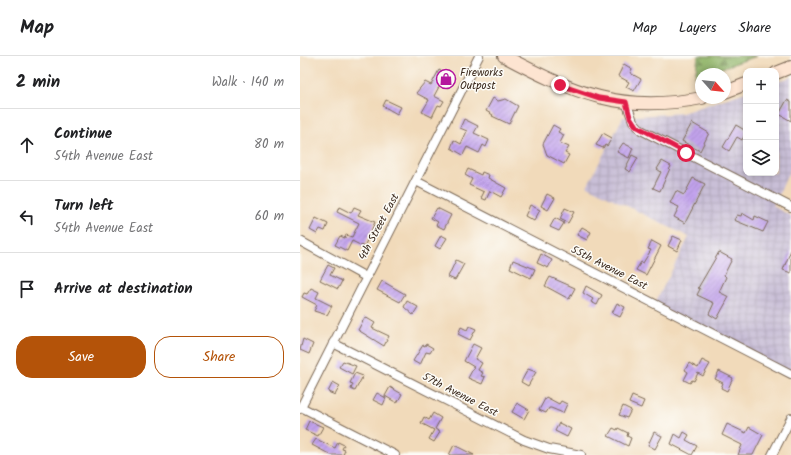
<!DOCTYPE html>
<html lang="en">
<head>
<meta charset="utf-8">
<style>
	:root { --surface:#fff; --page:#f6f6f6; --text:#202124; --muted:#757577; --line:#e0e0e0; --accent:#b45309 }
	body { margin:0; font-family:Kalam,sans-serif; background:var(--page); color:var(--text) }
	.controls { position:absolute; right:12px; top:12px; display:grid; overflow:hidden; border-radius:8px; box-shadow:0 2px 6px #0003 }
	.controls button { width:36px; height:36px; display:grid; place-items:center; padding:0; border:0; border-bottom:1px solid var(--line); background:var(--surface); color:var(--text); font:20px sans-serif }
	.compass { position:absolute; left:395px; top:12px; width:36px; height:36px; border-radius:50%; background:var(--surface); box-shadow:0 2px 6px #0003; rotate:117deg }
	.stop { position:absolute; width:12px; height:12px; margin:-9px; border:3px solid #e11d48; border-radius:50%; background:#fff }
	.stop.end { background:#e11d48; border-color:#fff; box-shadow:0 1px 4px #0008 }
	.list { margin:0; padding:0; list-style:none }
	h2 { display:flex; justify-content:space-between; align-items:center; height:52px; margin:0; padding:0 16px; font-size:17px }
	h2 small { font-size:13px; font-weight:400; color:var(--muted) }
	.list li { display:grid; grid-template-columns:26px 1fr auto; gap:12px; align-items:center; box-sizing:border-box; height:72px; padding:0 16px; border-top:1px solid var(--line) }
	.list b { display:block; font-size:15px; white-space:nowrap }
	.list p { margin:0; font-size:13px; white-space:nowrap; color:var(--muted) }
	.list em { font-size:13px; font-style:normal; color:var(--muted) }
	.actions { display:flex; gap:8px; padding:12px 16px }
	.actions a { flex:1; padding:9px 0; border:1px solid var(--accent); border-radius:16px; text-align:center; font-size:14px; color:var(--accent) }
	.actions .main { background:var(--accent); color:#fff }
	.icon { flex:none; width:22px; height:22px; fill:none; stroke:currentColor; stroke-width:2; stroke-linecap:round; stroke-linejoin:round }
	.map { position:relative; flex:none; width:491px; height:399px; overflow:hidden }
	header { display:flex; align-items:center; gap:24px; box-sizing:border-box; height:56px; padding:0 20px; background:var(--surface); border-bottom:1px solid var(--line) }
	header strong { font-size:19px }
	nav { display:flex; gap:22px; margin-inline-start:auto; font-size:14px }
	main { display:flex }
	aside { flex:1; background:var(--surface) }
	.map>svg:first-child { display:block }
	.industrial { fill:url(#industrial-grid) }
	.forest { fill:url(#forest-firs); stroke:#667044 }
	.building { fill:url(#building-hatch) }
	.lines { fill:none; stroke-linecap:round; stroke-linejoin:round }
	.minor-casing { stroke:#7b6855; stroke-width:10 }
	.secondary-casing { stroke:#7b6855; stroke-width:14 }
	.minor { stroke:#fff; stroke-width:8 }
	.secondary { stroke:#fde4d1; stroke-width:12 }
	.route { stroke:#e11d48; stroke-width:5 }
	.labels { text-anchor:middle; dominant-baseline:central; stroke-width:3; stroke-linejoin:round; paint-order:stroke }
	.poi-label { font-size:11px; fill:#3b2a1e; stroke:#fdfcf7; text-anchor:start }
	.street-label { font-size:11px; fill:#3b2a1e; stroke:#fdfcf7 }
</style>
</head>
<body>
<header>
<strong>Map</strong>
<nav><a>Map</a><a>Layers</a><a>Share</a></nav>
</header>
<main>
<aside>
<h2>2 min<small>Walk · 140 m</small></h2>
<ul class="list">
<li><svg class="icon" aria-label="ahead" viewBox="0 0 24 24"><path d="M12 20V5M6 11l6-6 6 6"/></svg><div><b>Continue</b><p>54th Avenue East</p></div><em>80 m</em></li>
<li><svg class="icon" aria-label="left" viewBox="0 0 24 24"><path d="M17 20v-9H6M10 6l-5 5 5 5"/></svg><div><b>Turn left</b><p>54th Avenue East</p></div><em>60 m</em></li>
<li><svg class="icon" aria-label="arrive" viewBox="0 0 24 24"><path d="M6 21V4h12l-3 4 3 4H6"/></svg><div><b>Arrive at destination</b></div></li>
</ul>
<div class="actions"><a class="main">Save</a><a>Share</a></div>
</aside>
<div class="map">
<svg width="491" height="399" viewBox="0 0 491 399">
	<defs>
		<pattern id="industrial-grid" width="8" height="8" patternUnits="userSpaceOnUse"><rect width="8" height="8" fill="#c9bfd7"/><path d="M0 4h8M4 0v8" fill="none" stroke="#aea4b8"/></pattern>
		<pattern id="forest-firs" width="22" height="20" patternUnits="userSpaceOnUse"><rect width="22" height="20" fill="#91b569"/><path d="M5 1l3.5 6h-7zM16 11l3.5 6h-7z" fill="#789356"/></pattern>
		<pattern id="building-hatch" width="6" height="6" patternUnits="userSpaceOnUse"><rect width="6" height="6" fill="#c2a3ed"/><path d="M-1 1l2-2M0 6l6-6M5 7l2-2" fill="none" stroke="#9f85bf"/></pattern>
	</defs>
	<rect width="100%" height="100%" fill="#fdfcf7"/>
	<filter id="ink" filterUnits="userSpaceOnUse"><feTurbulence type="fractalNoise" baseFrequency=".025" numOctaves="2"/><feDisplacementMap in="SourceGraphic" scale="8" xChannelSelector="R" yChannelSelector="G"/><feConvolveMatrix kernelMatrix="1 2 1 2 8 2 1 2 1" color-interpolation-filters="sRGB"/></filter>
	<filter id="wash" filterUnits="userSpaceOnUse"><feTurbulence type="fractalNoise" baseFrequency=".012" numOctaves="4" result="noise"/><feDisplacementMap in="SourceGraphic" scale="16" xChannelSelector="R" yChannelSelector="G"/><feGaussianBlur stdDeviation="0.9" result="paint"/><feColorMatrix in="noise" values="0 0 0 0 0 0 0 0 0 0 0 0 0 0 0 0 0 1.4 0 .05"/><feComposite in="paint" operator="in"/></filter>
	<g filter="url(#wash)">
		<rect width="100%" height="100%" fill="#f1daba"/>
		<!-- industrial -->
		<polygon class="industrial" points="491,21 491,112 473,150 491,160 491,321 354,249 389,181 287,130 323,61 382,57 446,36 446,117 476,117 476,26"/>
		<!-- forest -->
		<polygon class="forest" points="398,0 457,0 395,21"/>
		<g id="blocks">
			<!-- building -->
			<g class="building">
				<polygon points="324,8 332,13 330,17 341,23 334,35 326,31 329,26 318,20"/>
				<polygon points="139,14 155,22 149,32 141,27 134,40 144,45 141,50 138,49 132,61 122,56 129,44 116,37 125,26 131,29"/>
				<polygon points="193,42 198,45 206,43 218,50 209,68 192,60 193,59 186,55"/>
				<polygon points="86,44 101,51 97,58 83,50"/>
				<polygon points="487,44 491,46 491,65 479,58"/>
				<polygon points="164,63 178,70 174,77 189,84 186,91 183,89 179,97 167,91 163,99 151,92 154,84 161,88 167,75 160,72"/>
				<polygon points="392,67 409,77 400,95 382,85"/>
				<polygon points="253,69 260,73 258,76 264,79 260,87 269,91 265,97 269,99 264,108 247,99 243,88"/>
				<polygon points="436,69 446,75 446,77 442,84 437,81 429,95 423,91"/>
				<polygon points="303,77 312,82 307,90 305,89 303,92 296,89"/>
				<polygon points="323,87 333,92 329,102 317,96"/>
				<polygon points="332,99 338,102 330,116 325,113"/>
				<polygon points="362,105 371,110 360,135 353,132 361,116 357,113"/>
				<polygon points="168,113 181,119 182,116 189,119 188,122 206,132 201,141 190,135 186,144 181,142 184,136 169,129 172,123 165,119"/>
				<polygon points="393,122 405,128 385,167 374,161 379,151 370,147 376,135 384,139"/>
				<polygon points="247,138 255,142 248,154 241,150"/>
				<polygon points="230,149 240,154 234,165 225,160"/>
				<polygon points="39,151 51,157 54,151 61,154 58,159 75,166 64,191 52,185 47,195 35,189 40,180 45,182 46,179 52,181 59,167 37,156"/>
				<polygon points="137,152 151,159 144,173 136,169 138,166 131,162"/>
				<polygon points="265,152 274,156 268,167 260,163"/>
				<polygon points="442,157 454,164 455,160 468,166 463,176 434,164 437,159 441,160"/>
				<polygon points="16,162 28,168 25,175 20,173 17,178 10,174"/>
				<polygon points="255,162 264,167 259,175 250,171"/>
				<polygon points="282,171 291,176 287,184 277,179"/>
				<polygon points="141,179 147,182 140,193 135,190"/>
				<polygon points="373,180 382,184 377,195 368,190"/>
				<polygon points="352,185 361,190 346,219 336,214 341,206 343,207 351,194 348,193"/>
				<polygon points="491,194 491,217 483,214"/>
				<polygon points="419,196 432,203 424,219 426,221 419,236 429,241 417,263 409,258 414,247 397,239 400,233 398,232"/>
				<polygon points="241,198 252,204 248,212 237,207"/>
				<polygon points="156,204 164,208 155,224 148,221"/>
				<polygon points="213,204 235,213 231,222 210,212"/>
				<polygon points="28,209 34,212 30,219 42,225 38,233 20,224"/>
				<polygon points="250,221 275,232 269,243 245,230"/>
				<polygon points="82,225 105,238 100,246 77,234"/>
				<polygon points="286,230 302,239 297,249 291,246 293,243 283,237"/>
				<polygon points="11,232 19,236 16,242 32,250 27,259 14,255 17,249 2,241 4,237 7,238"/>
				<polygon points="107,245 118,251 113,259 104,251"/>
				<polygon points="317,247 325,251 320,261 312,257"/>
				<polygon points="65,261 75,267 72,272 89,280 84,290 58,274"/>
				<polygon points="169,270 176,273 170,284 158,278 161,271 167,274"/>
				<polygon points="3,283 13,288 9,298 0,294"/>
				<polygon points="126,288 133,292 130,297 126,296 120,309 113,305 123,289 125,290"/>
				<polygon points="173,288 181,292 175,303 182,307 178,314 183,317 181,320 185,321 182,328 168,322 174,311 164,305"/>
				<polygon points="402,304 410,308 403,320 398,317 394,325 392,324 390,327 384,324 388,316 385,314 389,307 398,312"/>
				<polygon points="43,305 56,310 52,318 39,311"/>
				<polygon points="228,313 236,316 228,330 221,326"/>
				<polygon points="419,315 433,322 427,335 421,332 423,327 415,323"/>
				<polygon points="55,317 63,320 55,335 51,333 53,328 50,327"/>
				<polygon points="33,326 40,330 35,339 28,336"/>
				<polygon points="90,331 102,338 97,347 85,340"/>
				<polygon points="77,337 86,342 83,349 73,344"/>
				<polygon points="332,340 344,345 341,352 329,347"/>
				<polygon points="246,341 259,348 261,345 267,348 263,357 251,352 249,352 246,357 239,354"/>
				<polygon points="217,347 229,354 224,363 212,356"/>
				<polygon points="323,350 331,354 327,362 319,359"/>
				<polygon points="133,357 141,362 135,373 140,376 134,386 129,383 134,374 121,367 124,361 129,364"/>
				<polygon points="9,365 23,371 18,380 5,374"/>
				<polygon points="259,367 271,373 267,381 255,375"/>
				<polygon points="427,368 446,377 449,371 463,379 453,399 438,399 442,389 422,379"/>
				<polygon points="313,372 317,374 318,372 328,377 327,380 331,382 328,390 308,380"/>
				<polygon points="354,376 362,380 355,393 348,389"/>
				<polygon points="384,376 389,379 386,384 397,390 392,399 371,388 375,378 381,382"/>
				<polygon points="16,383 35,392 38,386 44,389 42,393 45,394 43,399 31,399 12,389"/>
				<polygon points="154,389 174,399 149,399"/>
			</g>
		</g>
	</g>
	<g filter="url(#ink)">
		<use href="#blocks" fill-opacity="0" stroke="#7b6855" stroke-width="1"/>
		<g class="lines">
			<!-- minor casing -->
			<g class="minor-casing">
				<g id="minor">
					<polyline points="326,46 333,65 341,74 491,151"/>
					<polyline points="116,125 491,318"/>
					<polyline points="0,185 66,221"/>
					<polyline points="33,287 224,384 249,393 281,399"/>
					<polyline points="1,351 95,399"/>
					<polyline points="0,353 179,0"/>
					<polyline points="472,399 491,362"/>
				</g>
			</g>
			<!-- secondary casing -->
			<g class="secondary-casing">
				<g id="secondary">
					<path d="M204,0C274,37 321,58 402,42"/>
					<polyline points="476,17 491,11"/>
					<polyline points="425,36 446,28"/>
				</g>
			</g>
			<!-- minor -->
			<use href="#minor" class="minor"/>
			<!-- secondary -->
			<use href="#secondary" class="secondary"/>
		</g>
	</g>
	<g class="lines" filter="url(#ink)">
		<!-- route -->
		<polyline class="route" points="260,29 299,42 326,46 330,61 336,70 386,97"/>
	</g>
	<!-- icons -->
	<defs>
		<g id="shop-ring" transform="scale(1)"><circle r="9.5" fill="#fdfcf7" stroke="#b5179e" stroke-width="1.5"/><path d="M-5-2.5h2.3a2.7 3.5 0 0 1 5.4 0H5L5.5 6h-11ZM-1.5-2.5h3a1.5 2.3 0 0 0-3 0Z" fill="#b5179e"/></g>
	</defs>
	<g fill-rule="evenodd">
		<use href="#shop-ring" x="146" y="23"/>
	</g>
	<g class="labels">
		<!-- poi labels -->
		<g class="poi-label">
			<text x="160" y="17">Fireworks<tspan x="160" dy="13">Outpost</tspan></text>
		</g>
		<!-- street labels -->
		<g class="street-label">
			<text transform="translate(79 171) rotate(-62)">4th Street East</text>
			<text transform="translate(309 212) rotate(27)">55th Avenue East</text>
			<text transform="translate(160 339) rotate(27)">57th Avenue East</text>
		</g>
	</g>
</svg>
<div class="controls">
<button>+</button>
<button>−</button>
<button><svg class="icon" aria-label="layers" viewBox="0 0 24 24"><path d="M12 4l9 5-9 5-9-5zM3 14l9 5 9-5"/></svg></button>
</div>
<svg class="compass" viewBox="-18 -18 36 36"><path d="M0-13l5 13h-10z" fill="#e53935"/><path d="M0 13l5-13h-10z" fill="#757577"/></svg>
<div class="stop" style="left:386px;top:97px"></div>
<div class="stop end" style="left:260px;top:29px"></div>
</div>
</main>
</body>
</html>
